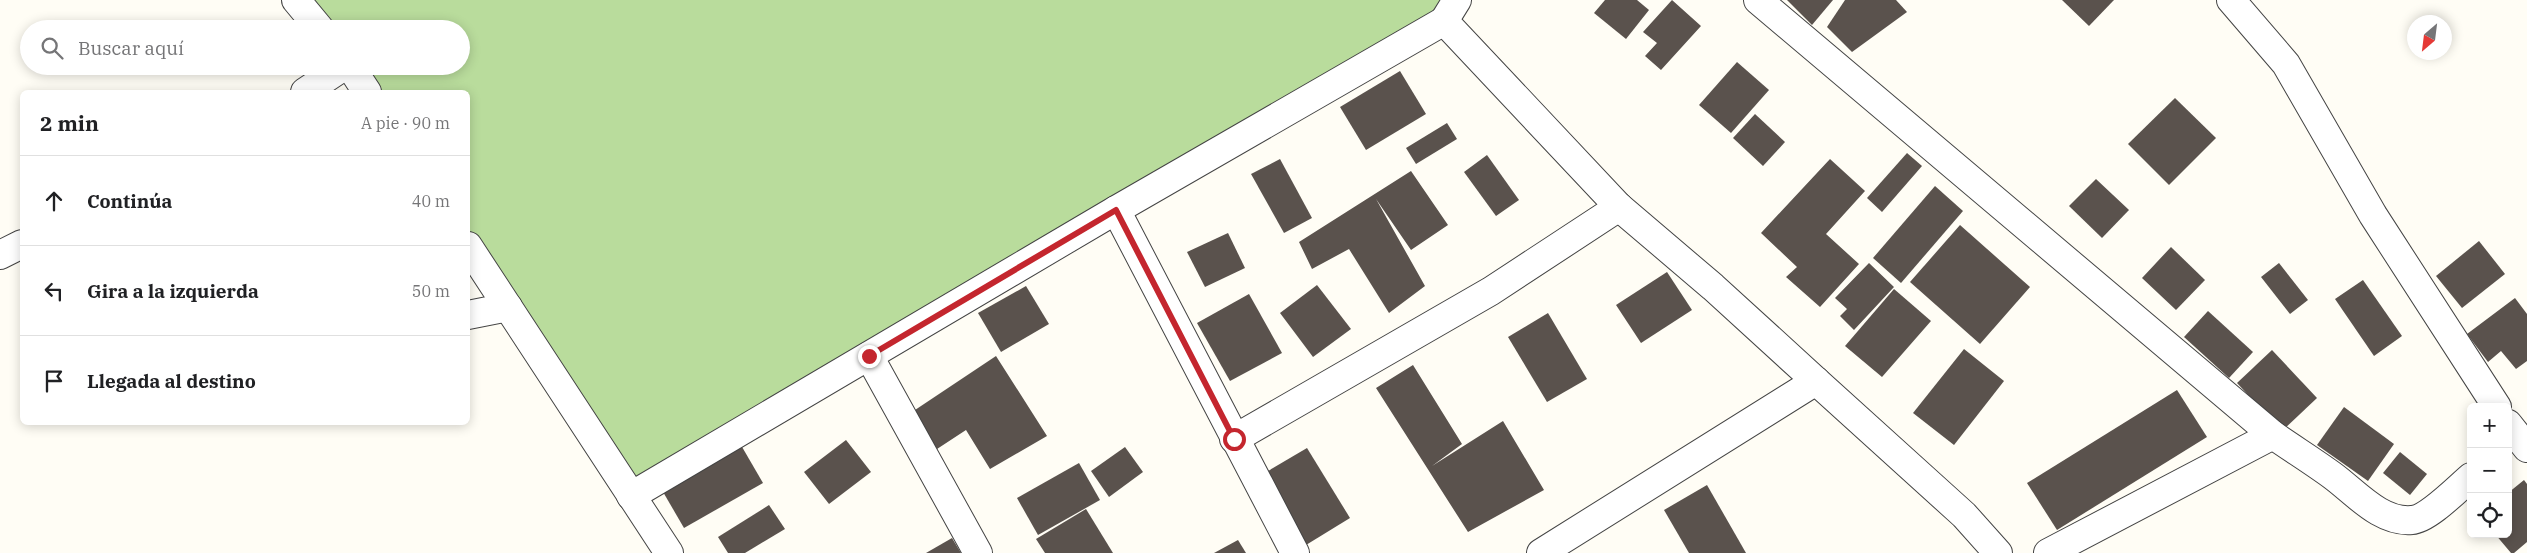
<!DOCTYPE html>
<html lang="es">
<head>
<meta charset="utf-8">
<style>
	:root { --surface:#fff; --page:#f6f6f6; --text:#202124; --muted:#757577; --line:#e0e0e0 }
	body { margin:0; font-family:"IBM Plex Serif",serif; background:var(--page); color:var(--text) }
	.controls { position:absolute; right:15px; bottom:15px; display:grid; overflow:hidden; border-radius:8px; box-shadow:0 2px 12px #0003 }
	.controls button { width:45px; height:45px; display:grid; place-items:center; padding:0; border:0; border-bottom:1px solid var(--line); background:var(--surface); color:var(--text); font:25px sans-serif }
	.compass { position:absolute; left:2407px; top:15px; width:45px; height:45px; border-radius:50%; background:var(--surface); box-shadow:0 2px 12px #0003; rotate:208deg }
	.stop { position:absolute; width:15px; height:15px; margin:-11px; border:4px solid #c4262e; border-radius:50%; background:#fff }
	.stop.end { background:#c4262e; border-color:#fff; box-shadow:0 1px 5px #0008 }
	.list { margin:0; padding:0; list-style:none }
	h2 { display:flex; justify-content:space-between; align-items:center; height:65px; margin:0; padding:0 20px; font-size:21px }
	h2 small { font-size:16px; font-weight:400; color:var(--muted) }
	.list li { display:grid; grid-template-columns:32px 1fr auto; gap:15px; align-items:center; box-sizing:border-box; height:90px; padding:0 20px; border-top:1px solid var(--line) }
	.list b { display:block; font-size:19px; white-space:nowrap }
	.list em { font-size:16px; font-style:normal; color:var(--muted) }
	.icon { flex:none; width:28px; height:28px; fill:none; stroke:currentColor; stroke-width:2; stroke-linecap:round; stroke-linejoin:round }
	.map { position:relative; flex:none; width:2527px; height:553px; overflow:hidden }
	.search { position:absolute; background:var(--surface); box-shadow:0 2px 12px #0003; left:20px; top:20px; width:450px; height:55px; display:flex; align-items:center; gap:12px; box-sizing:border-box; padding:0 18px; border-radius:28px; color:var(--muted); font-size:19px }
	.panel { position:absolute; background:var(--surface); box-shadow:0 2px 12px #0003; left:20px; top:90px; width:450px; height:335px; border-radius:8px }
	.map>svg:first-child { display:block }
	.forest { fill:#b9dc9c }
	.building { fill:#5a524d }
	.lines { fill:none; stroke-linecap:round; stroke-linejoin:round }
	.street-casing { stroke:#444; stroke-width:30 }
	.street { stroke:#fff; stroke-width:28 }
	.route { stroke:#c4262e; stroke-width:6 }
</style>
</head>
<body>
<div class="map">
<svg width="2527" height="553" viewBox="0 0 2527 553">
	<rect width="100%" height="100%" fill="#fffdf5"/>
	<!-- forest -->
	<polygon class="forest" points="296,0 1457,0 631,496 468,246 468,92 365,92 346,66 461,66 461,29 318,29"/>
	<!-- building -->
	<g class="building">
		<polygon points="1605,0 1637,0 1649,10 1626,39 1594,13"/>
		<polygon points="1672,0 1701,26 1661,70 1645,56 1657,43 1643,32"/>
		<polygon points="1787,0 1833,0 1812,25"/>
		<polygon points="1845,0 1896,0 1907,12 1852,52 1827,27"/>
		<polygon points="2062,0 2114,0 2089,26"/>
		<polygon points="1737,62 1769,90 1731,133 1699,105"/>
		<polygon points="1400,71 1426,114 1366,150 1340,107"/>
		<polygon points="2175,98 2216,138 2169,185 2128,144"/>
		<polygon points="1755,114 1785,142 1763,166 1733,138"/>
		<polygon points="1447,123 1457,139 1416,164 1406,148"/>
		<polygon points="1907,153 1922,166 1882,212 1867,198"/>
		<polygon points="1487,155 1519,200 1496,216 1464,172"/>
		<polygon points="1280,159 1312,218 1284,233 1251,174"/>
		<polygon points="1830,159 1865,191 1826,234 1859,264 1820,307 1786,277 1797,267 1761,233"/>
		<polygon points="1411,171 1448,225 1411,250 1376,199 1425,286 1389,313 1349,249 1312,269 1299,242"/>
		<polygon points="2096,179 2129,210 2102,238 2069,206"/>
		<polygon points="1935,186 1963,211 1901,283 1873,258"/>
		<polygon points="1960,225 2030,287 1980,344 1910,282"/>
		<polygon points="1228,233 1245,268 1205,287 1187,252"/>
		<polygon points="2479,241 2505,274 2462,308 2436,276"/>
		<polygon points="2171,247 2205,280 2176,310 2142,278"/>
		<polygon points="1869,263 1894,287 1854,330 1840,316 1847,309 1835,298"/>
		<polygon points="2279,263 2308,300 2290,314 2261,277"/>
		<polygon points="1667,272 1692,310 1641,343 1616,305"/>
		<polygon points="2363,280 2402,336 2374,356 2335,299"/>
		<polygon points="1317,285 1351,329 1313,357 1280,313"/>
		<polygon points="1026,286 1049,324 1001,352 978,313"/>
		<polygon points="1894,289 1931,321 1882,377 1845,346"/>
		<polygon points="1249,294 1282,353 1230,381 1197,323"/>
		<polygon points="2515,298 2527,314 2527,361 2516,369 2501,351 2488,362 2467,334"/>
		<polygon points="2208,311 2253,352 2229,378 2184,337"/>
		<polygon points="1548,313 1587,379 1547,402 1508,337"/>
		<polygon points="1964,349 2004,381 1954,445 1913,413"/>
		<polygon points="2272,350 2317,398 2282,431 2237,383"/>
		<polygon points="996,356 1047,436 990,469 966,430 937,449 912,412"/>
		<polygon points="1413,365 1462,444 1432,466 1503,421 1544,490 1468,532 1376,388"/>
		<polygon points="2177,390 2207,437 2057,530 2027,483"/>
		<polygon points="2344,407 2394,444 2368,481 2317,445"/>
		<polygon points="738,440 763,483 684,528 659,485"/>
		<polygon points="846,440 871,472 829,504 804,472"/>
		<polygon points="1125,447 1143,472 1109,497 1091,471"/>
		<polygon points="1307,448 1350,518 1306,545 1263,474"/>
		<polygon points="2400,452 2427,474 2410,495 2383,473"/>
		<polygon points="1079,463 1100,500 1038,535 1017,498"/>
		<polygon points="2524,480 2527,484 2527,542 2514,553 2511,553 2495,534 2508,534 2508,493"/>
		<polygon points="1707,485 1746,553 1689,553 1664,510"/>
		<polygon points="769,505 785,529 745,553 728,553 718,537"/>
		<polygon points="1086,509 1113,553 1045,553 1036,539"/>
		<polygon points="952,538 961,553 926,553"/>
		<polygon points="1238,540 1246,553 1214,553"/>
	</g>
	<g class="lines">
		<!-- street casing -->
		<g class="street-casing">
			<g id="street">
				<polyline points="296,0 320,29"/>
				<polyline points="1457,0 1444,21 1619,207 1713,287 1816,381 1964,515 1998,553"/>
				<path d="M1758,0L2273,435C2293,449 2314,462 2333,476C2356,493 2381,523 2412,520C2428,519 2458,488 2471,477"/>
				<polyline points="2231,0 2286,64 2373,215 2497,407"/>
				<polyline points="350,66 367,92"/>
				<polyline points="305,92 344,66"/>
				<polyline points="1116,210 1295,553"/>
				<polyline points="468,246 669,553"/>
				<polyline points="0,255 22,244"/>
				<polyline points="468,315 508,307"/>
				<polyline points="869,356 978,553"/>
				<polyline points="2508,424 2527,448"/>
				<polyline points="1234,439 1491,291 1619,207"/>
				<polyline points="631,496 1116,210 1444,21"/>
				<polyline points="1541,553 1816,381"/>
				<polyline points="2048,553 2273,435"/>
			</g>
		</g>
		<!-- street -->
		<use href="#street" class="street"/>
	</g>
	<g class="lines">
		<!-- route -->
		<polyline class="route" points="869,356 1116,210 1234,439"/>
	</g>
</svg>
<div class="controls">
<button>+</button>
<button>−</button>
<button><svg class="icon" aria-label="locate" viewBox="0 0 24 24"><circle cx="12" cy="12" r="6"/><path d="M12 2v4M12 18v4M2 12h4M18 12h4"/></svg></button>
</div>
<svg class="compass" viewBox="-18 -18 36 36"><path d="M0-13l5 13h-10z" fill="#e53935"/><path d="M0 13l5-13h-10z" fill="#757577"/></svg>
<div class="stop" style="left:1234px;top:439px"></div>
<div class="stop end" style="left:869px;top:356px"></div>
<div class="search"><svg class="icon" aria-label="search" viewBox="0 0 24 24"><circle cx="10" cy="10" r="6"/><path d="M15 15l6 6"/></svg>Buscar aquí</div>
<section class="panel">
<h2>2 min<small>A pie · 90 m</small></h2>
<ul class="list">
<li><svg class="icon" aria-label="ahead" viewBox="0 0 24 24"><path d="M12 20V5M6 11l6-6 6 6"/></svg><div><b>Continúa</b></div><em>40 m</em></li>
<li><svg class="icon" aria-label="left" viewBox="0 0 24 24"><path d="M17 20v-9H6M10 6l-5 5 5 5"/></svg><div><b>Gira a la izquierda</b></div><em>50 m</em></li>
<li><svg class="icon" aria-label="arrive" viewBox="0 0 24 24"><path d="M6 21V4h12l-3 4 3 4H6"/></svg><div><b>Llegada al destino</b></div></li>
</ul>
</section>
</div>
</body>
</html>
